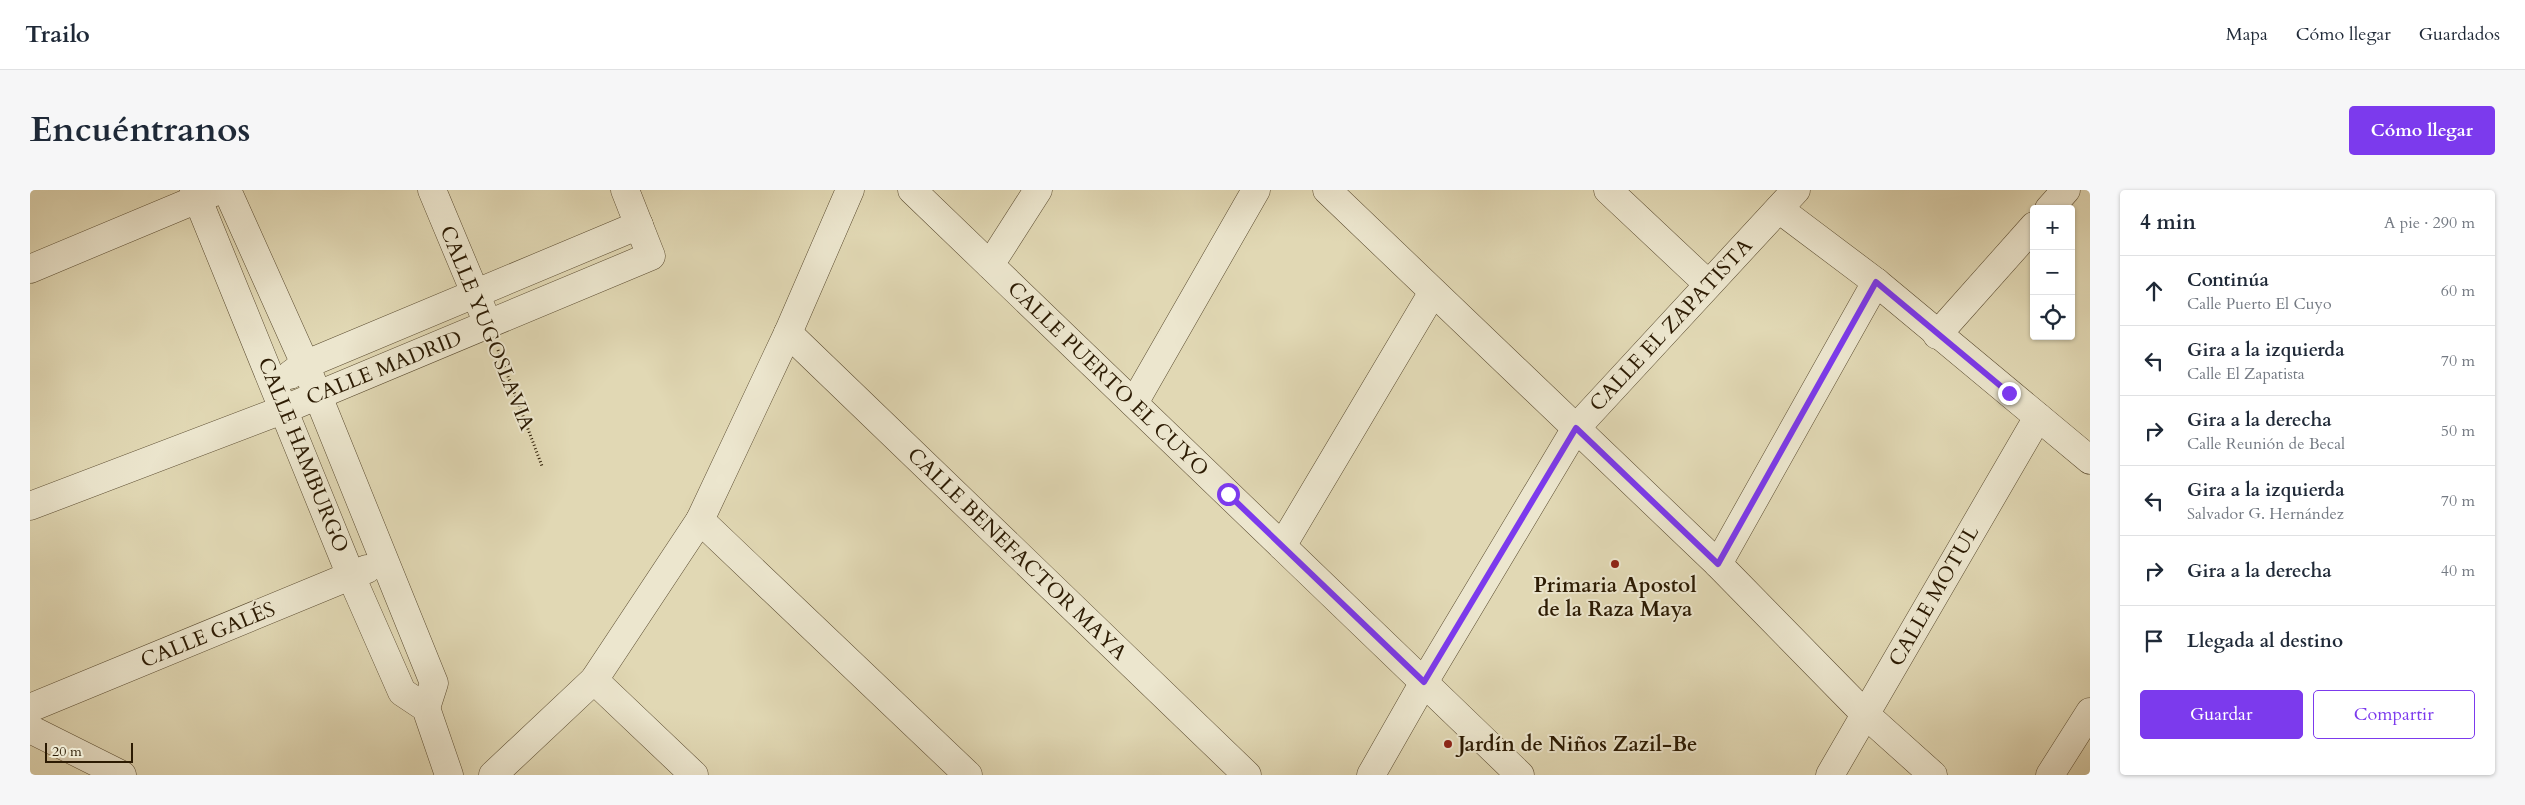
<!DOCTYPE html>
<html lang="es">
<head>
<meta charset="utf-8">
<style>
	:root { --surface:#fff; --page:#f6f6f7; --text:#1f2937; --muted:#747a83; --line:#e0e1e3; --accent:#7c3aed }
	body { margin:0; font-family:Cardo,serif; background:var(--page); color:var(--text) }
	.controls { position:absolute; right:15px; top:15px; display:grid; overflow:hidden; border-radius:5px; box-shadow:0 1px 4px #0004 }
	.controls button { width:45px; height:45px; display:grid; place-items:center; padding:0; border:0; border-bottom:1px solid var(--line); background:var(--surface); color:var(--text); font:25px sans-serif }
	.scale { position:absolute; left:15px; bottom:12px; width:88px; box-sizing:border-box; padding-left:5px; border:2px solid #2c1b03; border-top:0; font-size:14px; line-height:18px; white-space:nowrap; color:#2c1b03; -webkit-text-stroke:4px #ece6ce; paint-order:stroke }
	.stop { position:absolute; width:15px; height:15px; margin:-11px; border:4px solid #7c3aed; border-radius:50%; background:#fff }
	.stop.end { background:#7c3aed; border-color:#fff; box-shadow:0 1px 5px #0008 }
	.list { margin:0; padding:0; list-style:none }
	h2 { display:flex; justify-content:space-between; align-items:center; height:65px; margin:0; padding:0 20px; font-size:21px }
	h2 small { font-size:16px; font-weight:400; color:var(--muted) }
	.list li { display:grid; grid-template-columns:32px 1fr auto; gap:15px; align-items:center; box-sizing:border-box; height:70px; padding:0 20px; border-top:1px solid var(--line) }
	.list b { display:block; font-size:19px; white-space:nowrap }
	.list p { margin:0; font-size:16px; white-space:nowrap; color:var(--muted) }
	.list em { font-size:16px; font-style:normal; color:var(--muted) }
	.actions { display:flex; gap:10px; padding:15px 20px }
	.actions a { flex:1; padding:11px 0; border:1px solid var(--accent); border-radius:5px; text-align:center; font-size:18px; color:var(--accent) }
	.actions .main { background:var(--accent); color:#fff }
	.icon { flex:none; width:28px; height:28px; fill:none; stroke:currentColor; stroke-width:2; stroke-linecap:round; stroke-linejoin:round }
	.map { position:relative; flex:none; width:2060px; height:585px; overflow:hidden; border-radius:5px }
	header { display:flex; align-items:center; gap:30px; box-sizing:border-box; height:70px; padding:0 25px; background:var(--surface); border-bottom:1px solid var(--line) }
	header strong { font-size:24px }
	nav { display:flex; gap:28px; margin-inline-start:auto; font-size:18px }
	.intro { display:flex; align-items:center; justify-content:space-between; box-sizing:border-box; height:120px; padding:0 30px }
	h1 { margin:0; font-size:35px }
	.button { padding:12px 22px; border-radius:5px; background:var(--accent); color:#fff; font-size:18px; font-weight:700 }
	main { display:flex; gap:30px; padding:0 30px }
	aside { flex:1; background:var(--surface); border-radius:5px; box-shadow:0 1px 4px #0004 }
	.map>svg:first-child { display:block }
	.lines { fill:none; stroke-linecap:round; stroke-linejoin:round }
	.minor-casing { stroke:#594a2f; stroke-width:29 }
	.path { stroke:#2c1b03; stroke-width:3; stroke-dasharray:1 2.5; stroke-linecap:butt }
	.minor { stroke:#ece6ce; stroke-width:28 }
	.route { stroke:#7c3aed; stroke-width:6 }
	.poi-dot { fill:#8f2418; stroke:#ece6ce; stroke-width:2 }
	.labels { text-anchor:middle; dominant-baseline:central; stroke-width:4; stroke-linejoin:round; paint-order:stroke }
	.street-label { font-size:21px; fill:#2c1b03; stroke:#ece6ce }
	.poi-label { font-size:21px; font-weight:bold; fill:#2c1b03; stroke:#ece6ce }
</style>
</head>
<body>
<header>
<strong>Trailo</strong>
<nav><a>Mapa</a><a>Cómo llegar</a><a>Guardados</a></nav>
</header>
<div class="intro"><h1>Encuéntranos</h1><a class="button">Cómo llegar</a></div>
<main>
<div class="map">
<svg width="2060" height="585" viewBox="0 0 2060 585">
	<rect width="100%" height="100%" fill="#e1d8b4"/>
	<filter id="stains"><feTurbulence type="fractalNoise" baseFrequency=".004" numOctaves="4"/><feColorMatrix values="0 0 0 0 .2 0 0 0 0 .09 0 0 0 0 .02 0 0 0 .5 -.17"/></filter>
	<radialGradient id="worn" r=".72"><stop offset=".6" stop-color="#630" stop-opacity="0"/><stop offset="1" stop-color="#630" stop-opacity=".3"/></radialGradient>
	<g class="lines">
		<!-- minor casing -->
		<g class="minor-casing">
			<g id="minor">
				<polyline points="164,0 321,386 372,502 396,518 419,585"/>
				<polyline points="197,0 275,174 404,493 396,518"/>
				<polyline points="402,0 453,122"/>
				<polyline points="882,0 1490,585"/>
				<polyline points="1297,0 1688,374 1835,524 1903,585"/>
				<polyline points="1578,0 1678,94"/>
				<polyline points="1749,19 1846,92 2060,270"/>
				<polyline points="2019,19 2036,0"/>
				<polyline points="960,75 1008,0"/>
				<polyline points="0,79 184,2"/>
				<polyline points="758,143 1217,585"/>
				<polyline points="1907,145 2004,36"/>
				<polyline points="260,185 272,176 609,35"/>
				<polyline points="1104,213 1226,0"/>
				<polyline points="0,316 255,219 621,66 595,0"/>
				<polyline points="670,330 938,585"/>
				<polyline points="1252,356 1403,102"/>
				<polyline points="1688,374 1846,92"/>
				<polyline points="564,490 664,585"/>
				<polyline points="0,518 337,379"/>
				<polyline points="0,539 92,585"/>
				<polyline points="463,585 564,490 670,330 758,143 820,0"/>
				<polyline points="1341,585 1394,492 1546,238 1766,0"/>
				<polyline points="1800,585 2008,227"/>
				<polyline points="2020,585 2060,522"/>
			</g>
		</g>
		<!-- path -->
		<polyline class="path" points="468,160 512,276"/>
		<!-- minor -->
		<use href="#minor" class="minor"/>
	</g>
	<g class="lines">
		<!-- route -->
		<polyline class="route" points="1198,304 1394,492 1546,238 1688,374 1846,92 1979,203"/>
	</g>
	<!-- markers -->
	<g class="poi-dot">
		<circle cx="1585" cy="374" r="5"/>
		<circle cx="1418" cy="554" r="5"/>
	</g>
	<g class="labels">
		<!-- street labels -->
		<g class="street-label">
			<text transform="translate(1641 135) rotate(-47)">CALLE EL ZAPATISTA</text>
			<text transform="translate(457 138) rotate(68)">CALLE YUGOSLAVIA</text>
			<text transform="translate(354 178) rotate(-22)">CALLE MADRID</text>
			<text transform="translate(1078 189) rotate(44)">CALLE PUERTO EL CUYO</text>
			<text transform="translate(273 265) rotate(68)">CALLE HAMBURGO</text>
			<text transform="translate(987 364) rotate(44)">CALLE BENEFACTOR MAYA</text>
			<text transform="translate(1904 406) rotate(-60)">CALLE MOTUL</text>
			<text transform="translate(178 445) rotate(-22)">CALLE GALÉS</text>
		</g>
		<!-- poi labels -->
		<g class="poi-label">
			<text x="1585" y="395">Primaria Apostol<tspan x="1585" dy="24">de la Raza Maya</tspan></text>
			<text x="1428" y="554" text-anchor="start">Jardín de Niños Zazil-Be</text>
		</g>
	</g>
	<rect width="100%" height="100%" filter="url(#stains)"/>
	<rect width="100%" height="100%" fill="url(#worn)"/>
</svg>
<div class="controls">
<button>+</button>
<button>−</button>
<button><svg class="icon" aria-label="locate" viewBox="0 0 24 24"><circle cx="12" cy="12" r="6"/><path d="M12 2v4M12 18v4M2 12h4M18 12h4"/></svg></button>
</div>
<div class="scale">20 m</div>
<div class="stop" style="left:1198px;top:304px"></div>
<div class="stop end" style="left:1979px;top:203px"></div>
</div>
<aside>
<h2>4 min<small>A pie · 290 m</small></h2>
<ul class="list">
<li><svg class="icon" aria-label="ahead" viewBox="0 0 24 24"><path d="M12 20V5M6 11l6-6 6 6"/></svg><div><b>Continúa</b><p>Calle Puerto El Cuyo</p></div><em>60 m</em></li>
<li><svg class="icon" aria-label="left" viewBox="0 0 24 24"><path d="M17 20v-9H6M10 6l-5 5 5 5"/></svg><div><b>Gira a la izquierda</b><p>Calle El Zapatista</p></div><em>70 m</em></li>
<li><svg class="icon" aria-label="right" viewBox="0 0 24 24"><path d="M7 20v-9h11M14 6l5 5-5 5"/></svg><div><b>Gira a la derecha</b><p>Calle Reunión de Becal</p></div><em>50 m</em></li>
<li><svg class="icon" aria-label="left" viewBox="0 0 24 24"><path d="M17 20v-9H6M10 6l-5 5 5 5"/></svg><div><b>Gira a la izquierda</b><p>Salvador G. Hernández</p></div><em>70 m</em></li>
<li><svg class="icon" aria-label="right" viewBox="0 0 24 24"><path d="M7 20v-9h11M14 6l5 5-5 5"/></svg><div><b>Gira a la derecha</b></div><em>40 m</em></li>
<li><svg class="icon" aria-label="arrive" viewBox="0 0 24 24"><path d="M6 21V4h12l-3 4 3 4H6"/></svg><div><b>Llegada al destino</b></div></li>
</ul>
<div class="actions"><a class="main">Guardar</a><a>Compartir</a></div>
</aside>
</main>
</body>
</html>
